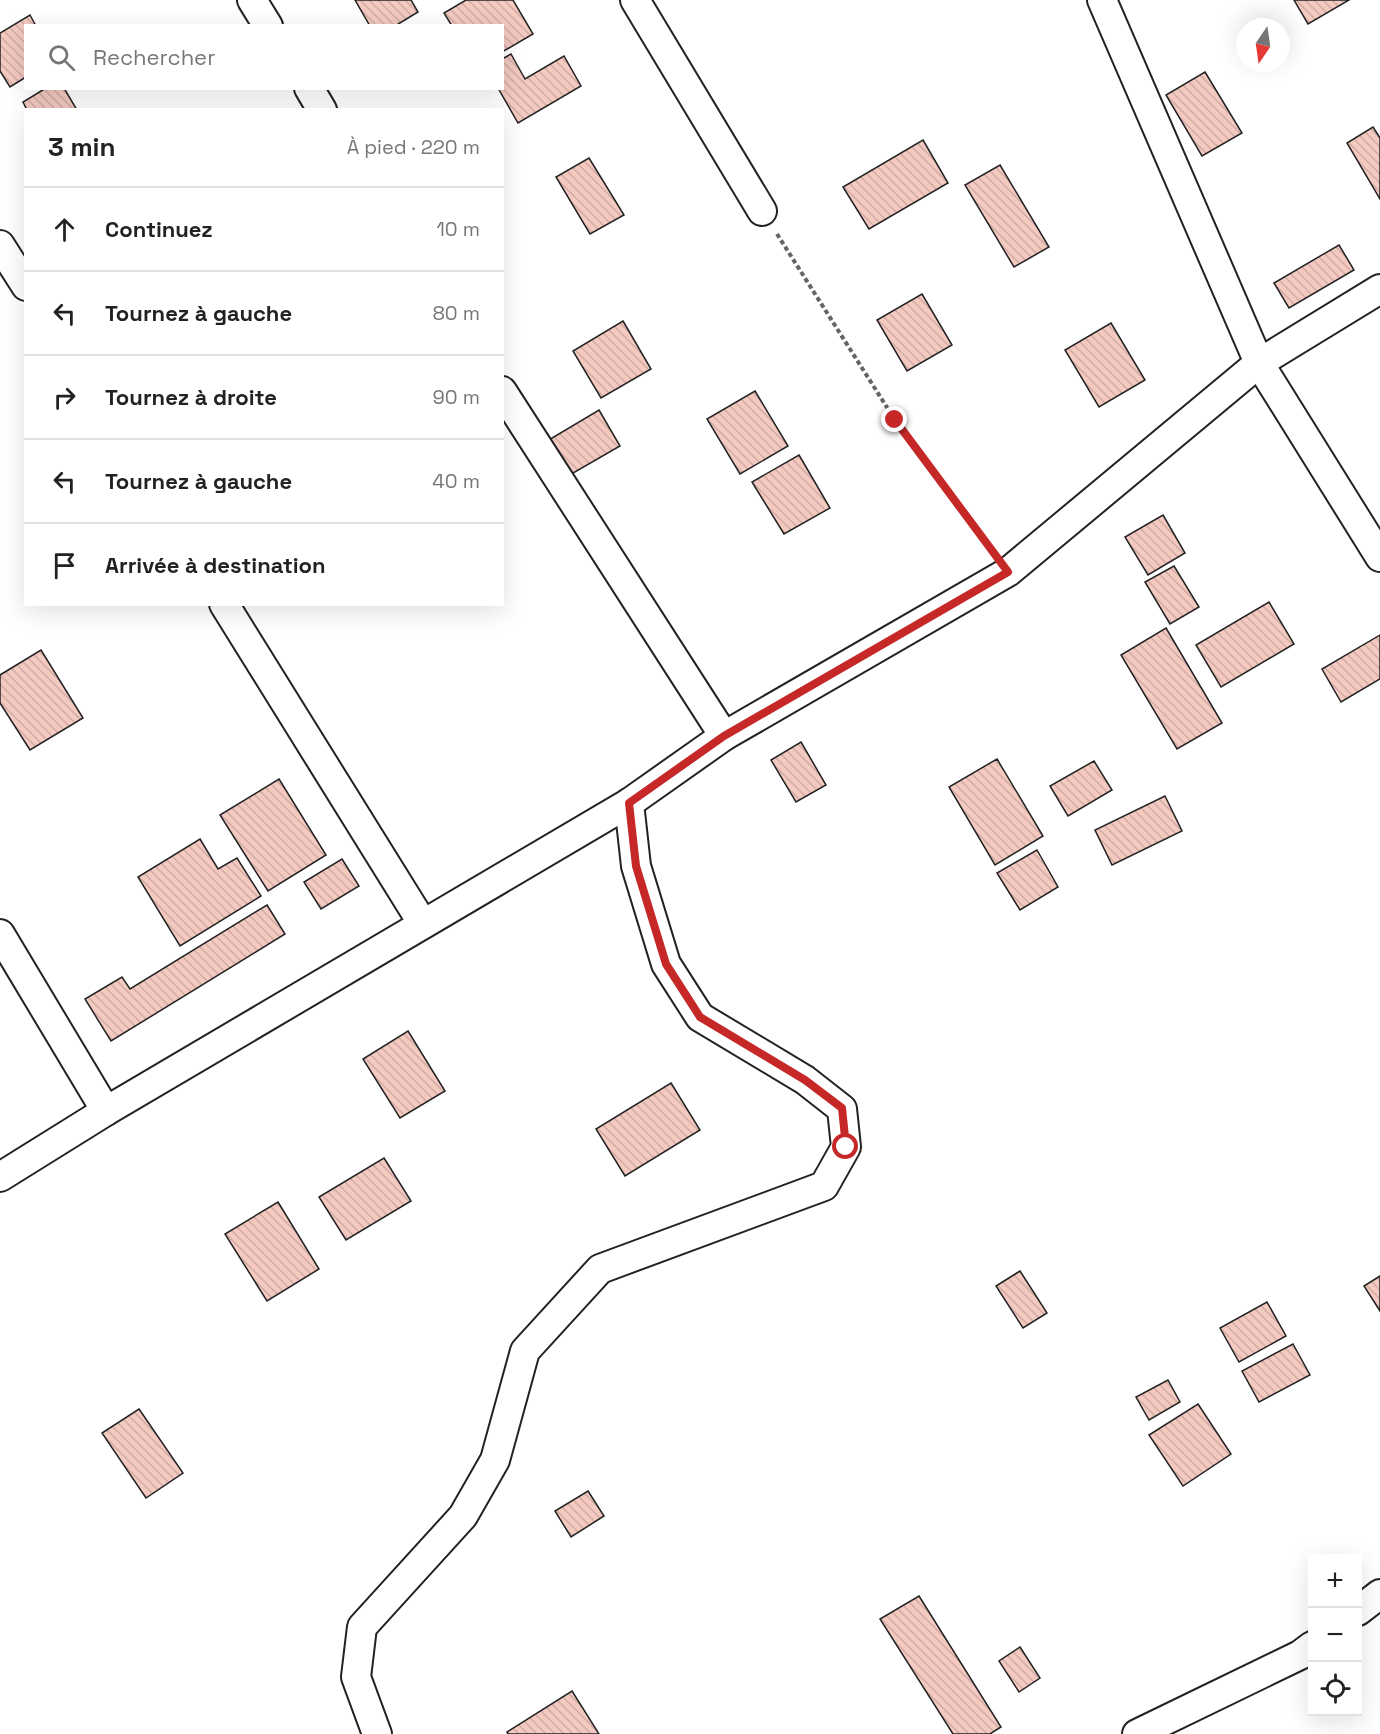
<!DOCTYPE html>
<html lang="fr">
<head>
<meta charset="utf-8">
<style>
	:root { --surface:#fff; --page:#f2f2f2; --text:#222; --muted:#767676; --line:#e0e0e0 }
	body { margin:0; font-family:"Space Grotesk",sans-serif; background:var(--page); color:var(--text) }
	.controls { position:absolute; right:18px; bottom:18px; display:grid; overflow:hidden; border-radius:0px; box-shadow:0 6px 24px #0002 }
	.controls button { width:54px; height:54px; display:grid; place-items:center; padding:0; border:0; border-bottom:2px solid var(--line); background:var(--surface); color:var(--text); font:30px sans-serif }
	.compass { position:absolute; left:1236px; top:18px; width:54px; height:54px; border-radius:50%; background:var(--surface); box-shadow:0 6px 24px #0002; rotate:193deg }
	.stop { position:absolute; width:18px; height:18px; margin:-14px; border:4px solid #c62828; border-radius:50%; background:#fff }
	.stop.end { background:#c62828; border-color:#fff; box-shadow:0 2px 6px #0008 }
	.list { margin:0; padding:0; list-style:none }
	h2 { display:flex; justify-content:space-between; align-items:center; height:78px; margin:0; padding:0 24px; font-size:26px }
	h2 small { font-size:20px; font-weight:400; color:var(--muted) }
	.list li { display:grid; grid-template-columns:39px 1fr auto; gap:18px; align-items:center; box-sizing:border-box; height:84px; padding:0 24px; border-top:2px solid var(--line) }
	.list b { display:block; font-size:22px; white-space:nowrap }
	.list em { font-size:20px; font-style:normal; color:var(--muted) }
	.icon { flex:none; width:33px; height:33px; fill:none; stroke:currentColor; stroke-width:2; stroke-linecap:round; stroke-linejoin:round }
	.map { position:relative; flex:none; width:1380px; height:1734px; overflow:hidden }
	.search { position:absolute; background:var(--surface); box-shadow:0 6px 24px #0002; left:24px; top:24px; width:480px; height:66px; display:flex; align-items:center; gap:15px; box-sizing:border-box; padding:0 21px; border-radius:0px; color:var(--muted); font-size:22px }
	.panel { position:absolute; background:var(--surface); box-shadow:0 6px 24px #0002; left:24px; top:108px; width:480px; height:498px; border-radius:0px }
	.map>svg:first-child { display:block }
	.building { fill:url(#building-back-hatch); stroke:#222; stroke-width:1.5 }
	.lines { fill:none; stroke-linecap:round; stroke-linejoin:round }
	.street-casing { stroke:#222; stroke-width:32 }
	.path { stroke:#646464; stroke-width:4; stroke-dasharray:4.5 3; stroke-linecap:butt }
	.street { stroke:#fff; stroke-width:28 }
	.route { stroke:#c62828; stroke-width:8 }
</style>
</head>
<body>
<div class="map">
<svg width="1380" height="1734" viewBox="0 0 1380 1734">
	<defs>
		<pattern id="building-back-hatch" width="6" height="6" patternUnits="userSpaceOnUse" patternTransform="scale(1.5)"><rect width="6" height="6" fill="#f3c9c0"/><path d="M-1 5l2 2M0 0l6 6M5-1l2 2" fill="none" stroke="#d0aca5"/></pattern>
	</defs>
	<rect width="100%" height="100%" fill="#fff"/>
	<!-- building -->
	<g class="building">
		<polygon points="355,0 411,0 418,12 395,26 370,26"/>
		<polygon points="466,0 513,0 533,34 502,52 502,26 452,26 444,13"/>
		<polygon points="1294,0 1349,0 1308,24"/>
		<polygon points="30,15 36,26 26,26 26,77 10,87 0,71 0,33"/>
		<polygon points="511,54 525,79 564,56 581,86 518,123 498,88 502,88 502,59"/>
		<polygon points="1205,72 1242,133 1202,156 1166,95"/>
		<polygon points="46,88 64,88 77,110 27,110 23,102"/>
		<polygon points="1373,127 1380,138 1380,199 1347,143"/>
		<polygon points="923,140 948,183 869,229 843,187"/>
		<polygon points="589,158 624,215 590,234 556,177"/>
		<polygon points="1000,165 1049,247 1014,267 965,185"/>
		<polygon points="1339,245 1354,270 1289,308 1274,283"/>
		<polygon points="922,294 952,345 907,371 877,320"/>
		<polygon points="623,321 651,369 601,398 573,351"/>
		<polygon points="1111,323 1145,380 1099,407 1065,350"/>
		<polygon points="755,391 788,446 740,474 707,419"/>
		<polygon points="599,410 620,446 568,476 547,441"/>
		<polygon points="799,455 830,508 784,534 752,482"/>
		<polygon points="1163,515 1185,553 1148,575 1125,537"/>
		<polygon points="1174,566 1199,607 1170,624 1145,582"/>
		<polygon points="1269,602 1294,644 1221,687 1196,645"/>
		<polygon points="1166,628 1222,723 1177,749 1121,655"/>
		<polygon points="1380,635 1380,679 1341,702 1322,669"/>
		<polygon points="41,650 83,718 30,750 0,703 0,675"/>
		<polygon points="801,742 826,785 796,802 771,760"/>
		<polygon points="997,759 1043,836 995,865 949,787"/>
		<polygon points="1094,761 1112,790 1068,816 1050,786"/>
		<polygon points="279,779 326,855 268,891 220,815"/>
		<polygon points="1165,796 1182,831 1112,865 1095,830"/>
		<polygon points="200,839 218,869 237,858 261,896 180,946 138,877"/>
		<polygon points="1037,850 1058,887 1020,910 997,873"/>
		<polygon points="342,859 359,886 321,909 304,882"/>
		<polygon points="267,905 285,934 111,1041 85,999 122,977 130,989"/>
		<polygon points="408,1031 445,1091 400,1118 363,1059"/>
		<polygon points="671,1083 700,1130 625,1176 596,1129"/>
		<polygon points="384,1158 411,1201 346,1240 319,1197"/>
		<polygon points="278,1202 319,1269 267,1301 225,1234"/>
		<polygon points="1020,1271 1047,1313 1023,1328 996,1286"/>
		<polygon points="1380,1276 1380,1311 1364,1286"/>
		<polygon points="1267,1302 1286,1336 1239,1362 1220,1328"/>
		<polygon points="1293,1344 1310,1375 1259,1402 1242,1371"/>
		<polygon points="1168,1380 1180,1402 1149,1420 1136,1397"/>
		<polygon points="1198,1404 1231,1454 1183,1486 1149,1435"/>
		<polygon points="139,1409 183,1473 146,1498 102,1433"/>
		<polygon points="588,1491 604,1516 571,1537 555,1511"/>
		<polygon points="919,1596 1001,1727 990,1734 953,1734 880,1619"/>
		<polygon points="1020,1647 1040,1678 1019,1692 999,1661"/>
		<polygon points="572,1691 599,1734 508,1734 507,1732"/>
	</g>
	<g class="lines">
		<!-- street casing -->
		<g class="street-casing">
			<g id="street">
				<polyline points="252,0 268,26"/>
				<polyline points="635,0 762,211"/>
				<polyline points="1102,0 1259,363 1380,557"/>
				<polyline points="309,88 322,110"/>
				<polyline points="0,245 26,286"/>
				<polyline points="502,391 724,736"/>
				<polyline points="224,604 423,924"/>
				<polyline points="0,934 106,1111"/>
				<polyline points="0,1177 106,1111 629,803 724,736 1008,572 1259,363 1380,289"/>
				<polyline points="1358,1611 1380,1594"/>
				<polyline points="377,1734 356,1677 362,1627 463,1516 495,1460 525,1351 600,1269 824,1186 846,1147 842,1109 805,1080 700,1017 666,964 636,866 629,803"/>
				<polyline points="1137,1734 1300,1655 1312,1646"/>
			</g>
		</g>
		<!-- path -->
		<polyline class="path" points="777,234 895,420 990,548"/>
		<!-- street -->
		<use href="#street" class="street"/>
	</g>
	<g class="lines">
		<!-- route -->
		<polyline class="route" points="846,1147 842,1108 805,1080 700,1017 666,964 636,866 629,803 724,736 1008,572 895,420"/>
	</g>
</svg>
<div class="controls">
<button>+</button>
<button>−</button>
<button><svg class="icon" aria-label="locate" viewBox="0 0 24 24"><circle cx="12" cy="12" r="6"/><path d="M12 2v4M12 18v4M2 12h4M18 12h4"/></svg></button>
</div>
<svg class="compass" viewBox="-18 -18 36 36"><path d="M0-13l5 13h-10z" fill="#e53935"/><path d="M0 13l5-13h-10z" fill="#767676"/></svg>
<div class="stop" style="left:846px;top:1147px"></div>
<div class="stop end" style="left:895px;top:420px"></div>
<div class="search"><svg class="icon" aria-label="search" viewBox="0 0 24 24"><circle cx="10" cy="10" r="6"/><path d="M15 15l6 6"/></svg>Rechercher</div>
<section class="panel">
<h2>3 min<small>À pied · 220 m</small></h2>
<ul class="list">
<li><svg class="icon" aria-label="ahead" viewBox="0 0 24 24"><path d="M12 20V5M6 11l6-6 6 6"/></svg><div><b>Continuez</b></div><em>10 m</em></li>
<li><svg class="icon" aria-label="left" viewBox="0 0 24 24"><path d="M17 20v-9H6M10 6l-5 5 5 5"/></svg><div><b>Tournez à gauche</b></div><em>80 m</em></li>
<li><svg class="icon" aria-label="right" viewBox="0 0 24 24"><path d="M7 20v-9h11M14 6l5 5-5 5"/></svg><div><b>Tournez à droite</b></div><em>90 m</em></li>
<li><svg class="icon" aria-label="left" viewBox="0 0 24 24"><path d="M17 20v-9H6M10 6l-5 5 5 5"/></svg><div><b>Tournez à gauche</b></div><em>40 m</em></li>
<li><svg class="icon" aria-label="arrive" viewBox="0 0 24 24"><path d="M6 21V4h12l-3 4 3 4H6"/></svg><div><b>Arrivée à destination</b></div></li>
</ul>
</section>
</div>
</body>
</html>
